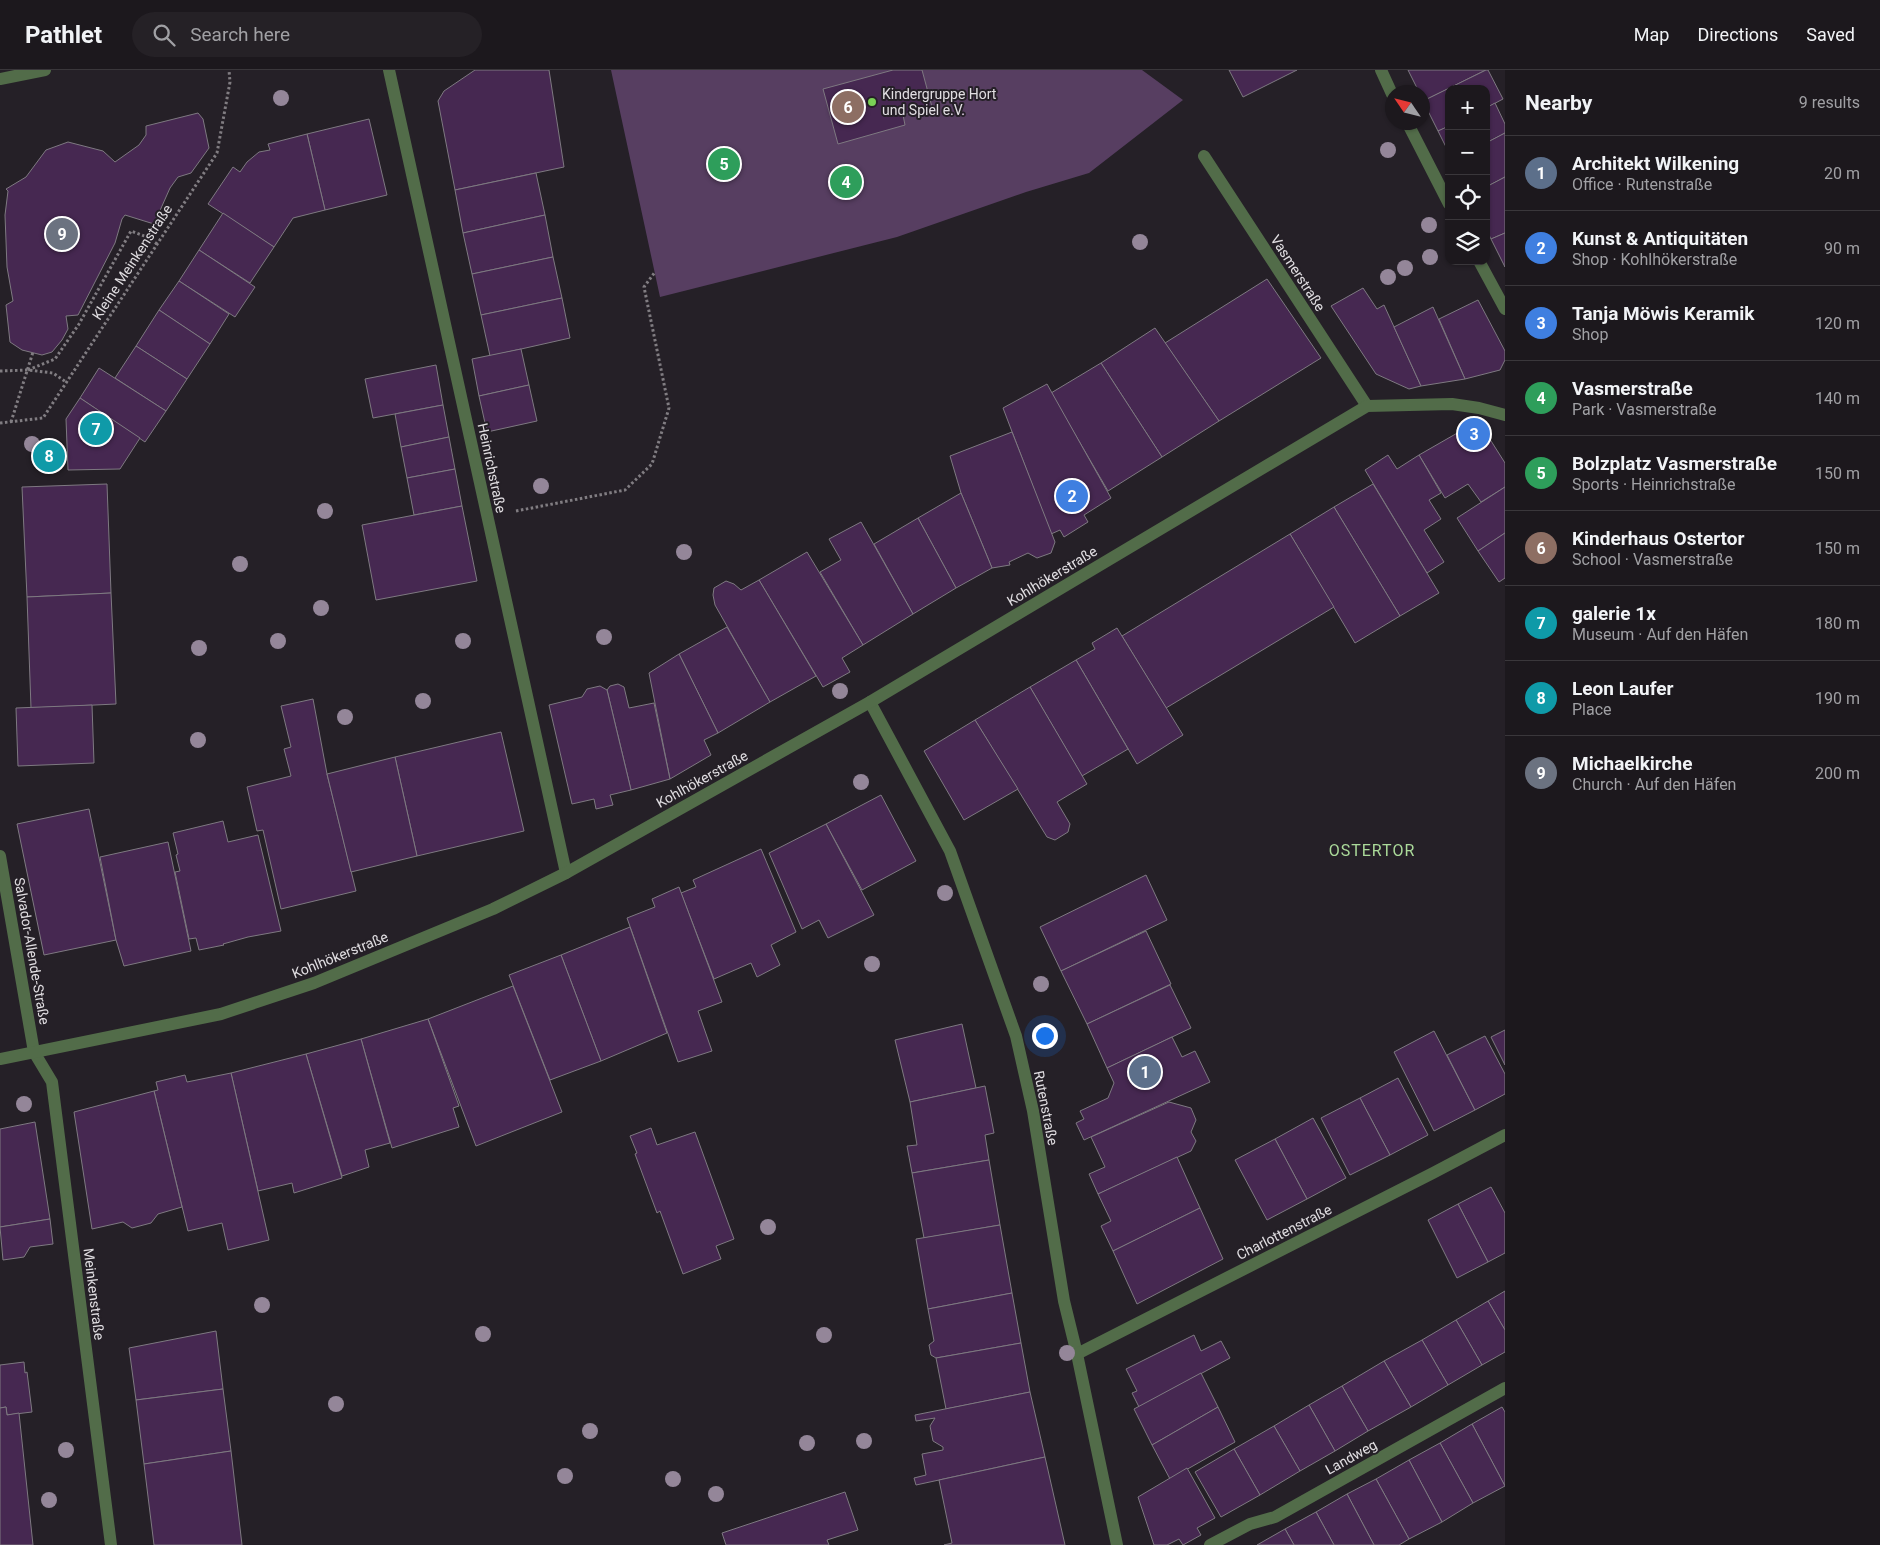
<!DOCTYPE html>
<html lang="en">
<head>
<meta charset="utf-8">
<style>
	:root { --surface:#1c181d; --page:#252126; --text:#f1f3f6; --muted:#a0a0a4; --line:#3a373b; --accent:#7ad156 }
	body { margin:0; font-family:Roboto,sans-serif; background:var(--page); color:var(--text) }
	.controls { position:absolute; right:15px; top:15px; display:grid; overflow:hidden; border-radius:10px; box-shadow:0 1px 4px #0004 }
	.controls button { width:45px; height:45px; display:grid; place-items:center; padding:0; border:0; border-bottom:1px solid var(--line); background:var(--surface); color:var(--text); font:25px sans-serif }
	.compass { position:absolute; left:1385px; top:15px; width:45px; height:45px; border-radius:50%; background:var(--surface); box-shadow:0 1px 4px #0004; rotate:305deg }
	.you { position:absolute; left:1044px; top:965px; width:18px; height:18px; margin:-12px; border:4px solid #fff; border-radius:50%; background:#1a73e8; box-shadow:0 0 0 8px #1a73e833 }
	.badge { display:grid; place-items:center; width:32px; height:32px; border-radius:50%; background:var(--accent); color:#fff; font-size:16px; font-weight:700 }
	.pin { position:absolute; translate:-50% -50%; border:2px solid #fff; box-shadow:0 1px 5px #0006 }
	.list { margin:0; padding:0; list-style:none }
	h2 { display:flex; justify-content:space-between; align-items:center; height:65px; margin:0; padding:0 20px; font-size:21px }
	h2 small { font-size:16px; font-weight:400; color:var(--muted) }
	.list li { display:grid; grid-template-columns:32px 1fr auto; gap:15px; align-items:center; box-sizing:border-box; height:75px; padding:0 20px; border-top:1px solid var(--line) }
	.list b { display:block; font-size:19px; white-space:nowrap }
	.list p { margin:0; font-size:16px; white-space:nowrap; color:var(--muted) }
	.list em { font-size:16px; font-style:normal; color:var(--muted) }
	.icon { flex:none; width:28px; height:28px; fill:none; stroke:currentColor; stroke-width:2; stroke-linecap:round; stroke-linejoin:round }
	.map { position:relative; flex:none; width:1505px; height:1475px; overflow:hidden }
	header { display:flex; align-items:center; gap:30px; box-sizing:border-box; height:70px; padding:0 25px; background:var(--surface); border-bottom:1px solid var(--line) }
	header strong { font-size:24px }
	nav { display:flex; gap:28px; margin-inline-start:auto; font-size:18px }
	.search { width:350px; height:45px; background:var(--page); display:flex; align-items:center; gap:12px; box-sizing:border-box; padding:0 18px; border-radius:28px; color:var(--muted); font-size:19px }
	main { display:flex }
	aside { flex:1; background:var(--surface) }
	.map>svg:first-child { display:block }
	.green { fill:#573e61 }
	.building { fill:#462851; stroke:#7e7981 }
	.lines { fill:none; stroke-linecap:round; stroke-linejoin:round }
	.path { stroke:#817d82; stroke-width:3; stroke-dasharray:2.5 2.5; stroke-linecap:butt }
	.minor { stroke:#526c49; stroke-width:12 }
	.tree { fill:#948699 }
	.poi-dot { fill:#7ad156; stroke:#252027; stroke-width:2 }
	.labels { text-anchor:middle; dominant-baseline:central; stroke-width:4; stroke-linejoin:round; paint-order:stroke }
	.poi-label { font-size:14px; fill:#e1dee2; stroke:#252027; text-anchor:start }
	.street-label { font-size:14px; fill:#e1dee2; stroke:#252027 }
	.quarter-label { font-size:16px; letter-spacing:1px; fill:#abda9a; stroke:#252027 }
</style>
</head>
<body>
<header>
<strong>Pathlet</strong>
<div class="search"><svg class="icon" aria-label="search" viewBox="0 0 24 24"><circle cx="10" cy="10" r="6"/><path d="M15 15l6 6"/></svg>Search here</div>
<nav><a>Map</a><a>Directions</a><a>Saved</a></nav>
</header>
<main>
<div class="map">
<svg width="1505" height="1475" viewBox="0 0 1505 1475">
	<rect width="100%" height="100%" fill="#252027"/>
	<!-- green -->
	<polygon class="green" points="611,0 1142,0 1183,30 1089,103 1026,122 897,167 660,227"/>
	<!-- building -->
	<g class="building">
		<polygon points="475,0 549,0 564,97 455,120 438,31 444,21"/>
		<polygon points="893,0 922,0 932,37 903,45 905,55 838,74 823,19"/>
		<polygon points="1229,0 1297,0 1243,27"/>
		<polygon points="1408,0 1486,0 1423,31 1422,22 1419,22"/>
		<polygon points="1486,0 1488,0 1503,29 1486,38 1486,19 1449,19 1449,56 1438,61 1423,31"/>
		<polygon points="1495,33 1505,54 1505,63 1486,73 1486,38"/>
		<polygon points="198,43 203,49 209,78 191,103 178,107 170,118 154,154 125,145 122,149 115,173 78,245 66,246 68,259 62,270 52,282 42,285 22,280 10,272 6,235 13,231 7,197 5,145 8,121 6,119 26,107 46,80 68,72 103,81 115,92 139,75 146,65 146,56"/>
		<polygon points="369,49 387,125 325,140 307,64"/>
		<polygon points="1449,56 1449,83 1438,61"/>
		<polygon points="1505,63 1505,107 1486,117 1486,73"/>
		<polygon points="307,64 325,140 293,148 274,177 208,134 233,97 240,102 247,92 259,82 270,80 268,74"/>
		<polygon points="536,103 545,145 463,163 455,120"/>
		<polygon points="1505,107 1505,163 1491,169 1486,159 1486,117"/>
		<polygon points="223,143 274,177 250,213 199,180"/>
		<polygon points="545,145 553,187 472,204 463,163"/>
		<polygon points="1505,163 1505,197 1491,169"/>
		<polygon points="199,180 255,217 235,247 179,211"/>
		<polygon points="553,187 562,228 481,245 472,204"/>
		<polygon points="1267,209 1321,288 1219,351 1165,273"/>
		<polygon points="179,211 229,244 210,274 159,240"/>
		<polygon points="1363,218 1377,239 1384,235 1421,316 1409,319 1376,304 1331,236"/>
		<polygon points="562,228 570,268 490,286 481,245"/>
		<polygon points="1478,230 1505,281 1505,290 1500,300 1465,309 1439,249"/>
		<polygon points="1433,237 1465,309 1421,316 1394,257"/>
		<polygon points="159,240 210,274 187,309 136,276"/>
		<polygon points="1155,258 1219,351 1162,387 1101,293"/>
		<polygon points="136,276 187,309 166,341 115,308"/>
		<polygon points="521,279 529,315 479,326 472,289"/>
		<polygon points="1101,293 1162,387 1108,421 1051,323"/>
		<polygon points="436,295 443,335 373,348 365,309"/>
		<polygon points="99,298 166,341 145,372 80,328"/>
		<polygon points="1047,314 1111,428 1084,445 1088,452 1064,467 1060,460 1051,464 1003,338"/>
		<polygon points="529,315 537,351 487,362 479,326"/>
		<polygon points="80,328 140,368 120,399 68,400 66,349"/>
		<polygon points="443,335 449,367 401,377 395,344"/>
		<polygon points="1466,358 1486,363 1505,393 1505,417 1481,432 1468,414 1445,428 1419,385"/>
		<polygon points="1012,362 1055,472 1051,483 1037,488 1028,483 1009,492 1010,495 992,498 961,423 950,386"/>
		<polygon points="449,367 455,399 407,408 401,377"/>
		<polygon points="1388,385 1397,399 1419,385 1441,423 1429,430 1441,449 1424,460 1444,492 1427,503 1365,400"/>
		<polygon points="455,399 462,436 414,445 407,408"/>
		<polygon points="107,414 111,523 27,527 22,417"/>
		<polygon points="1373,414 1439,523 1400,546 1334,437"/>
		<polygon points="1505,417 1505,463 1478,481 1457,448"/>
		<polygon points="961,423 992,498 956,518 918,448"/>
		<polygon points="462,436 477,511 376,530 362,455"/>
		<polygon points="1334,437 1400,546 1355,573 1290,464"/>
		<polygon points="918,448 956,518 913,544 874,474"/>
		<polygon points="861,452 913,544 863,575 820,502 841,490 829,469"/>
		<polygon points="1505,463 1505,508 1499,512 1478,481"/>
		<polygon points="1290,464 1334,537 1166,638 1122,566"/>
		<polygon points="807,482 863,575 842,588 850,602 823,617 759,510"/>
		<polygon points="759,510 816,606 770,632 715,535 713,525 714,518 726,511 734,514 741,520"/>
		<polygon points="111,523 116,634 31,638 27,527"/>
		<polygon points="727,557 770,632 718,663 679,584"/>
		<polygon points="1117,558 1183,665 1137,694 1076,590 1095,579 1092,573"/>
		<polygon points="679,584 718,663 704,670 711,685 670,709 649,603"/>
		<polygon points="1076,590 1128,679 1082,706 1030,617"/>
		<polygon points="618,614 624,617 629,638 654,633 670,709 631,720 607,620 610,616"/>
		<polygon points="600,616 607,620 631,720 610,725 613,735 596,739 594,729 572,734 549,635 582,627 587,619"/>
		<polygon points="1030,617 1087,714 1057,732 1070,754 1068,762 1055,770 1047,767 975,650"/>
		<polygon points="313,629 327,704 356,821 281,839 263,760 257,761 247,717 291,706 284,679 291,677 281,636"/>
		<polygon points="92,635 94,693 18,696 16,638"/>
		<polygon points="975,650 1018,719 964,750 924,681"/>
		<polygon points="501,662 524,761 417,786 395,687"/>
		<polygon points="395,687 417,786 351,802 327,704"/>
		<polygon points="881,725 916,791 862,820 826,754"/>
		<polygon points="89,739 116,870 44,885 17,754"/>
		<polygon points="223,751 228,772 258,765 281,861 248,867 223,874 224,875 199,880 196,868 189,869 175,802 180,801 176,785 178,784 173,763"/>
		<polygon points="826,754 874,845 828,868 819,850 802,859 769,783"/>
		<polygon points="168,772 191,881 124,896 116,870 100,787"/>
		<polygon points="761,779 796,862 771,875 780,895 757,907 751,893 714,909 681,823 696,817 693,810"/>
		<polygon points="1146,805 1167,850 1061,901 1040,857"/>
		<polygon points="679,817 722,932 698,941 712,981 678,992 627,848 655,837 652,829"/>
		<polygon points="630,857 667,963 601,991 561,885"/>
		<polygon points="1146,861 1171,914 1087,954 1061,901"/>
		<polygon points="561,885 601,991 550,1010 509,905"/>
		<polygon points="1170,915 1191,958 1107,998 1087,954"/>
		<polygon points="513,916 562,1042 476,1076 428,949"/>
		<polygon points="428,949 459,1036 453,1038 459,1057 392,1078 361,969"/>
		<polygon points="962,954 976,1018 910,1032 895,970"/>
		<polygon points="1505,960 1505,995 1491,967"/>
		<polygon points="1434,961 1475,1040 1434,1061 1394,982"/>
		<polygon points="1485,966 1505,1004 1505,1024 1475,1040 1447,985"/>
		<polygon points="1172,967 1182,987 1195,981 1210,1012 1084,1070 1076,1053 1084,1049 1080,1041 1108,1028 1114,1013 1107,998"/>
		<polygon points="361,969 390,1073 365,1080 369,1097 342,1106 306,984"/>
		<polygon points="306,984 342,1108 294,1123 292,1113 258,1121 231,1003"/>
		<polygon points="231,1003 269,1170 228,1180 222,1153 188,1161 154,1021 158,1020 156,1012 185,1005 187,1012"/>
		<polygon points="1398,1008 1428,1065 1390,1085 1360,1028"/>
		<polygon points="985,1016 994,1063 985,1065 989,1090 912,1103 907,1076 917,1075 910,1032"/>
		<polygon points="154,1021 182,1137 158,1144 151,1153 132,1158 123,1152 92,1159 74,1042"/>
		<polygon points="1360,1028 1390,1085 1350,1105 1321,1048"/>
		<polygon points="1169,1032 1191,1038 1196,1050 1191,1062 1196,1071 1191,1081 1098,1124 1089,1104 1105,1097 1091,1067"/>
		<polygon points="1313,1048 1346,1108 1307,1129 1275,1069"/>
		<polygon points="35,1052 50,1149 0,1157 0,1059"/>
		<polygon points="651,1058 657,1075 695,1062 734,1169 716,1176 721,1189 683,1204 660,1141 657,1143 635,1084 637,1083 630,1066"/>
		<polygon points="1275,1069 1307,1129 1267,1150 1235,1090"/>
		<polygon points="1177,1087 1200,1138 1113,1181 1101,1156 1111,1151 1098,1124"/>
		<polygon points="989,1090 1000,1155 924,1168 912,1103"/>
		<polygon points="1491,1117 1505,1143 1505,1183 1488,1192 1458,1134"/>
		<polygon points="1458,1134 1488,1192 1457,1208 1428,1150"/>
		<polygon points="1200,1138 1223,1189 1137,1234 1113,1181"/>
		<polygon points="50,1149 53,1174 30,1177 24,1187 3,1190 0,1157"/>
		<polygon points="1000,1155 1012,1223 928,1239 916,1169"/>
		<polygon points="1505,1221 1505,1260 1488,1231"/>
		<polygon points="1012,1223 1021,1273 936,1288 931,1285 929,1275 934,1271 928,1239"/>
		<polygon points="1488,1231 1505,1260 1505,1282 1482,1295 1456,1250"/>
		<polygon points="1456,1250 1482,1295 1448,1315 1422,1270"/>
		<polygon points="216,1261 223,1319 136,1330 129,1278"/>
		<polygon points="1194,1265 1201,1281 1221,1271 1230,1288 1139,1337 1132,1323 1137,1321 1126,1299"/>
		<polygon points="1422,1270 1448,1315 1411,1337 1384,1291"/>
		<polygon points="1021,1273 1030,1322 946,1339 936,1288"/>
		<polygon points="1384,1291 1411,1337 1368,1361 1342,1316"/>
		<polygon points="24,1292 25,1303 27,1302 32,1342 7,1345 6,1337 0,1338 0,1295"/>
		<polygon points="1201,1303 1218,1337 1152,1375 1134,1339"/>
		<polygon points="1342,1316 1368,1361 1335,1381 1309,1335"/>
		<polygon points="223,1319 231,1381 144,1394 136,1330"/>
		<polygon points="1030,1322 1045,1387 916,1415 914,1408 926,1405 922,1384 943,1380 943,1377 933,1371 930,1356 935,1348 916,1351 915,1345"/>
		<polygon points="1309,1335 1335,1381 1300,1401 1274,1356"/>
		<polygon points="6,1337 7,1345 19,1343 33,1475 0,1475 0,1338"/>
		<polygon points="1218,1337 1235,1372 1170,1409 1152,1375"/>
		<polygon points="1502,1337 1505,1342 1505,1416 1472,1354"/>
		<polygon points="1472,1354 1505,1416 1473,1433 1440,1373"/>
		<polygon points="1274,1356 1300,1401 1260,1425 1234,1379"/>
		<polygon points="1440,1373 1473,1433 1442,1452 1409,1390"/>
		<polygon points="1234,1379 1260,1425 1221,1447 1195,1402"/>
		<polygon points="231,1381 242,1475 154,1475 144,1394"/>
		<polygon points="1045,1387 1065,1475 944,1475 952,1473 939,1410"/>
		<polygon points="1409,1390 1442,1452 1409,1469 1376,1409"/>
		<polygon points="1187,1398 1215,1448 1197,1458 1201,1465 1183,1475 1179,1469 1167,1475 1154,1475 1138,1427"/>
		<polygon points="1376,1409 1409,1469 1399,1475 1374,1475 1347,1424"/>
		<polygon points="845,1422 858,1460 827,1470 829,1475 726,1475 722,1463"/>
		<polygon points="1347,1424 1374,1475 1334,1475 1316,1442"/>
		<polygon points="1316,1442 1334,1475 1294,1475 1285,1459"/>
		<polygon points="1285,1459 1294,1475 1257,1475"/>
	</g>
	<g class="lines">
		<!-- path -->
		<g class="path">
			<polyline points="28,300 55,289 79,254 131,161 147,167 157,174"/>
			<polyline points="0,301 28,300 53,303 66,312"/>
			<polyline points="11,352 33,282"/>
			<polyline points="0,353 43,348 217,83 230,12 229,0"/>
			<polyline points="516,441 625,420 652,394 669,338 644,217 655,202"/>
		</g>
		<!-- minor -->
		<g class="minor">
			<polyline points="389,0 566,803"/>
			<polyline points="1381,0 1392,24"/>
			<polyline points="0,9 45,0"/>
			<polyline points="1407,52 1449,134"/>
			<polyline points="1204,86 1367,336"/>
			<polyline points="1479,191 1505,239"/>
			<polyline points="870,632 950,781 1016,966 1033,1041 1064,1231 1077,1284 1117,1475"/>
			<polyline points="0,786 34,982 52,1012 111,1475"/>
			<polyline points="0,989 221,944 314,913 493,839 566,803 870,632 1367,336 1452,334 1479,338 1505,345"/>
			<polyline points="1077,1284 1433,1103 1505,1065"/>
			<polyline points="1210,1475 1250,1454 1275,1447 1505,1318"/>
		</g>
	</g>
	<!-- trees -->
	<g class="tree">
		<circle cx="281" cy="28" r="8"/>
		<circle cx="1388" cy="80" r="8"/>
		<circle cx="1429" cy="155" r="8"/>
		<circle cx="1140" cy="172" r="8"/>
		<circle cx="1430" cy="187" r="8"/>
		<circle cx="1405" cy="198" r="8"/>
		<circle cx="1388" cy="207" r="8"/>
		<circle cx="32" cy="374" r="8"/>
		<circle cx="541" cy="416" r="8"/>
		<circle cx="325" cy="441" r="8"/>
		<circle cx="684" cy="482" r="8"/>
		<circle cx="240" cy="494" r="8"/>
		<circle cx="321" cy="538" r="8"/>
		<circle cx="604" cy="567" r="8"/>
		<circle cx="278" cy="571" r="8"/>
		<circle cx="463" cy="571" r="8"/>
		<circle cx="199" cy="578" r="8"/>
		<circle cx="840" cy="621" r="8"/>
		<circle cx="423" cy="631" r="8"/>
		<circle cx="345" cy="647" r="8"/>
		<circle cx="198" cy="670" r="8"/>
		<circle cx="861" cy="712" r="8"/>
		<circle cx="945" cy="823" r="8"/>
		<circle cx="872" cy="894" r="8"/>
		<circle cx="1041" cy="914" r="8"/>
		<circle cx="24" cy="1034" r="8"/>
		<circle cx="768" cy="1157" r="8"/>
		<circle cx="262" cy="1235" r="8"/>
		<circle cx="483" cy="1264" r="8"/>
		<circle cx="824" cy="1265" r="8"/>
		<circle cx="1067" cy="1283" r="8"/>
		<circle cx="336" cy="1334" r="8"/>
		<circle cx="590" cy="1361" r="8"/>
		<circle cx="864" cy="1371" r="8"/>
		<circle cx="807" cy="1373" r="8"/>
		<circle cx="66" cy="1380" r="8"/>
		<circle cx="565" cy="1406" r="8"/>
		<circle cx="673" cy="1409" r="8"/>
		<circle cx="716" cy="1424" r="8"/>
		<circle cx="49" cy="1430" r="8"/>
	</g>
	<!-- markers -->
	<circle class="poi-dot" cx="872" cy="32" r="5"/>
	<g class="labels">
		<!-- poi labels -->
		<g class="poi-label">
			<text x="882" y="24">Kindergruppe Hort<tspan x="882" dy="16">und Spiel e.V.</tspan></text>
		</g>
		<!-- street labels -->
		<g class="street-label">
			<text transform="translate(132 192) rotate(-57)">Kleine Meinkenstraße</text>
			<text transform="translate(1298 203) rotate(57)">Vasmerstraße</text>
			<text transform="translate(492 398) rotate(78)">Heinrichstraße</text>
			<text transform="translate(1052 506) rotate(-31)">Kohlhökerstraße</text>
			<text transform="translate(702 709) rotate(-29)">Kohlhökerstraße</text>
			<text transform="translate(32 881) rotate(80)">Salvador-Allende-Straße</text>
			<text transform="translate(340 885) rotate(-22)">Kohlhökerstraße</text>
			<text transform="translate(1046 1038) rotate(79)">Rutenstraße</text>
			<text transform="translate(1284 1162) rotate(-27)">Charlottenstraße</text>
			<text transform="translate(94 1224) rotate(83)">Meinkenstraße</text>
			<text transform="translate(1351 1387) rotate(-29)">Landweg</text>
		</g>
		<!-- quarter labels -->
		<g class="quarter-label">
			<text x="1372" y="780">OSTERTOR</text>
		</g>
	</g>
</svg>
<div class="controls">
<button>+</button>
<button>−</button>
<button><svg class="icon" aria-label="locate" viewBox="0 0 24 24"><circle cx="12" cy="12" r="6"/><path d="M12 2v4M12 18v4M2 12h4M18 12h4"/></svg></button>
<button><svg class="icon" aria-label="layers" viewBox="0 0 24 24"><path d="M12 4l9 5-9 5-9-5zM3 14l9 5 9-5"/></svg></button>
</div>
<svg class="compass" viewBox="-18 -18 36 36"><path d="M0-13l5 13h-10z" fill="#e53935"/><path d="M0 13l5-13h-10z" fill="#a0a0a4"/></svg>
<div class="you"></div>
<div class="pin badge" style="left:1145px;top:1002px;background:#5c6f8a">1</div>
<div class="pin badge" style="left:1072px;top:426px;background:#3f7fe0">2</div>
<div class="pin badge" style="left:1474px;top:364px;background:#3f7fe0">3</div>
<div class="pin badge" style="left:846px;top:112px;background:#2e9e5b">4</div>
<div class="pin badge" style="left:724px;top:94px;background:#2e9e5b">5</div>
<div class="pin badge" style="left:848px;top:37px;background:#8d6e63">6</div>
<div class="pin badge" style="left:96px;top:359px;background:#0f9aa8">7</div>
<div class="pin badge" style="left:49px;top:386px;background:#0f9aa8">8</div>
<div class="pin badge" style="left:62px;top:164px;background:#6b7280">9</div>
</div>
<aside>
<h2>Nearby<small>9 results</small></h2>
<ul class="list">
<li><span class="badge" style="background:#5c6f8a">1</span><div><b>Architekt Wilkening</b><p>Office · Rutenstraße</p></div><em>20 m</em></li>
<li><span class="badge" style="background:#3f7fe0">2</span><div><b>Kunst &amp; Antiquitäten</b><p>Shop · Kohlhökerstraße</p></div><em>90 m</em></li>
<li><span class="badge" style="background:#3f7fe0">3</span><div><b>Tanja Möwis Keramik</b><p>Shop</p></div><em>120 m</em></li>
<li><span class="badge" style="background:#2e9e5b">4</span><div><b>Vasmerstraße</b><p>Park · Vasmerstraße</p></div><em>140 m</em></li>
<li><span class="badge" style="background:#2e9e5b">5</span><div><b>Bolzplatz Vasmerstraße</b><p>Sports · Heinrichstraße</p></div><em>150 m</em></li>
<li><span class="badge" style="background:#8d6e63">6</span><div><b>Kinderhaus Ostertor</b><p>School · Vasmerstraße</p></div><em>150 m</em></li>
<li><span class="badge" style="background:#0f9aa8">7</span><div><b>galerie 1x</b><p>Museum · Auf den Häfen</p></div><em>180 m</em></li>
<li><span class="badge" style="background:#0f9aa8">8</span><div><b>Leon Laufer</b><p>Place</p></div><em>190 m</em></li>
<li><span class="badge" style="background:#6b7280">9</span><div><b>Michaelkirche</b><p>Church · Auf den Häfen</p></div><em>200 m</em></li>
</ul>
</aside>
</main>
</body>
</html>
